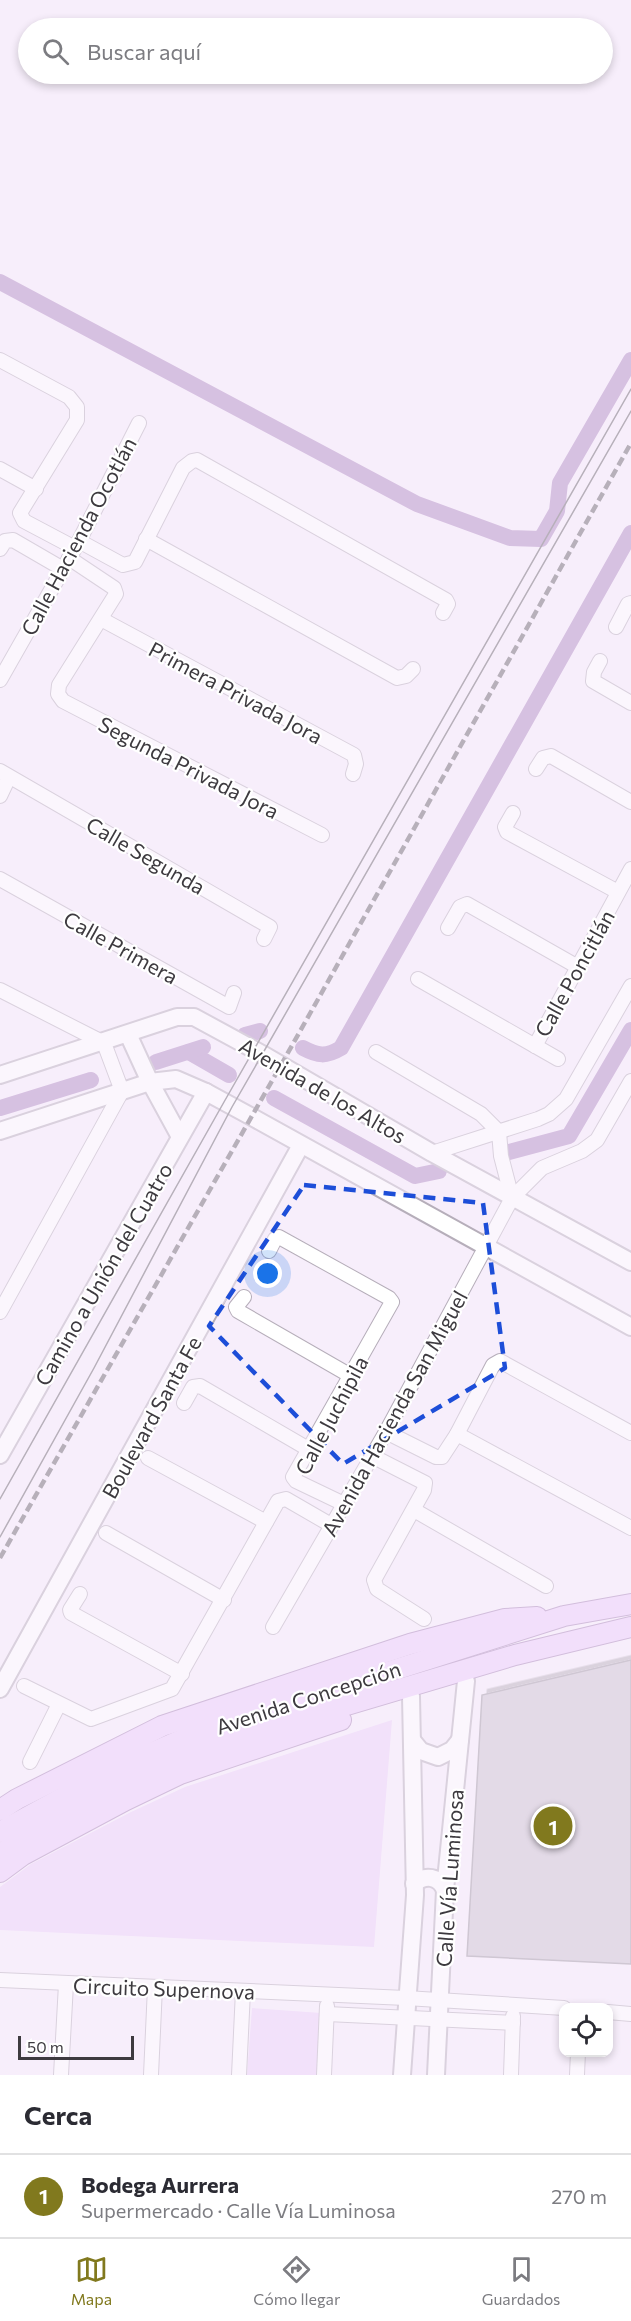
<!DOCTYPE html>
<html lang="es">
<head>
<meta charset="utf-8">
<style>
	:root { --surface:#fff; --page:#f2f2f3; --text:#2b2b33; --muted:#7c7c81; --line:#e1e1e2; --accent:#81791e }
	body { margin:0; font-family:Commissioner,sans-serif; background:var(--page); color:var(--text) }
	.controls { position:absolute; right:18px; bottom:18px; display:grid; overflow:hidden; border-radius:12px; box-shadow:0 3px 9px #0003 }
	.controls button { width:54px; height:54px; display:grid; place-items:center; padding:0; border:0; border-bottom:2px solid var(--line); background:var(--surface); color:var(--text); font:30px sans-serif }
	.scale { position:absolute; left:18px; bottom:15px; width:116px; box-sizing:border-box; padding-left:6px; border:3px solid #3d3a3f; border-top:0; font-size:16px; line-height:21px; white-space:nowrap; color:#3d3a3f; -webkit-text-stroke:4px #fff; paint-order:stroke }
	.you { position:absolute; left:268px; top:1274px; width:21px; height:21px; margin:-15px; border:4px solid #fff; border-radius:50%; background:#1a73e8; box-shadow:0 0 0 9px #1a73e833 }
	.badge { display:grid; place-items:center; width:39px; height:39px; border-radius:50%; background:var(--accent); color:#fff; font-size:20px; font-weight:700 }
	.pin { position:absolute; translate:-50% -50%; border:3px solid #fff; box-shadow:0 2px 6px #0006 }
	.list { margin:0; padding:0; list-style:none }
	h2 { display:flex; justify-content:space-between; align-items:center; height:78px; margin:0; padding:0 24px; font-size:26px }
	h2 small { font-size:20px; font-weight:400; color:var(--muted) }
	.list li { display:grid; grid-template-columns:39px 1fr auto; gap:18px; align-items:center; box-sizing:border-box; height:84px; padding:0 24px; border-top:2px solid var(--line) }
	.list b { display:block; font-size:22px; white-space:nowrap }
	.list p { margin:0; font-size:20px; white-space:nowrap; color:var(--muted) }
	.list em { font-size:20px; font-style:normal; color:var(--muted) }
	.icon { flex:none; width:33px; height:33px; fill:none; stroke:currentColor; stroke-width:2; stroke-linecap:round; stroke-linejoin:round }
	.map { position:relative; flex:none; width:631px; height:2075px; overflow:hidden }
	.search { position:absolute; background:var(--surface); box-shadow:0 3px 9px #0003; left:18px; right:18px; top:18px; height:66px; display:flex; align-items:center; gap:15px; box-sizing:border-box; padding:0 21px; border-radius:33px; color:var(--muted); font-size:22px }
	.sheet { height:162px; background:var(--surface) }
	nav { display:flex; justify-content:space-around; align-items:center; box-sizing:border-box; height:84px; border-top:2px solid var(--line); background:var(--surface); font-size:16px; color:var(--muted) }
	nav a { display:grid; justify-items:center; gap:3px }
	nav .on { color:var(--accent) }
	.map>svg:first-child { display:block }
	.green { fill:#ead0f8 }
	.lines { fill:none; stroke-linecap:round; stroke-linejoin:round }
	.canal { stroke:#ae89c1; stroke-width:16 }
	.building { fill:#c9c1ce; stroke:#9e97a2; stroke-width:1.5; filter:url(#shadow) }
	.minor-casing { stroke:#b6aeba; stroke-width:16 }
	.tertiary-casing { stroke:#b6aeba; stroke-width:20 }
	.primary-casing { stroke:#a583b6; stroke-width:22 }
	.minor { stroke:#fff; stroke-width:14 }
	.tertiary { stroke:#fff; stroke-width:16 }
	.primary { stroke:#ebcdfa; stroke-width:20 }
	.tram { stroke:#68646b; stroke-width:1.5 }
	.rail { stroke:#68646b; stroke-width:4.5; stroke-dasharray:9 4.5; stroke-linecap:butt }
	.marked { fill:none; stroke:#1d4ed8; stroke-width:4.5; stroke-dasharray:12 8; stroke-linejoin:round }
	.labels { text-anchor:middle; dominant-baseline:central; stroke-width:4.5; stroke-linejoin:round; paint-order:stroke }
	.street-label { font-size:21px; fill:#3d3a3f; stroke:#fff }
</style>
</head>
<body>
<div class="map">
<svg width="631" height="2075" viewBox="0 0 631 2075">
	<defs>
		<filter id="shadow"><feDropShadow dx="5.5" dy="-5.5" stdDeviation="0" flood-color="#0004"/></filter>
	</defs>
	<rect width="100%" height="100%" fill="#f7eefb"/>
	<!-- green -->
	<g class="green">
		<polygon points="392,1720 374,1947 0,1930 0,1887 31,1864 131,1812 185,1787"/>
		<polygon points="252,2008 321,2013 317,2075 247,2075"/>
	</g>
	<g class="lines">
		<!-- canal -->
		<g class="canal">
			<polyline points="0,282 417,504 510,538 541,539 557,511 560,483 631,360"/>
			<polyline points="245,1035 260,1031"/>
			<path d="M303,1048C318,1056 326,1057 341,1048L631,533"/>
			<polyline points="189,1052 229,1075"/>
			<polyline points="156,1062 203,1047"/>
			<polyline points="274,1098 415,1176 439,1171"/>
			<polyline points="0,1108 91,1080"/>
			<polyline points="509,1152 569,1136 631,1030"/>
		</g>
	</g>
	<!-- building -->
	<polygon class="building" points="631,1660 631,1964 467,1956 482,1695"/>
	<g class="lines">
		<!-- minor casing -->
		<g class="minor-casing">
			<g id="minor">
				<polyline points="0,360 69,397 77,407 77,420 20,513 24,521 75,548"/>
				<polyline points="0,469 36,489"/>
				<polyline points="146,539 397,678 406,676 413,669"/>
				<polyline points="79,541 123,565 135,562 183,468 192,461 197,460 446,600 448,604 443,613"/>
				<polyline points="0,549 5,541 13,540 63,569"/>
				<polyline points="69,558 114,588 116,594 59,685 58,694 63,701 322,835"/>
				<polyline points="101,619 354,755 356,764 353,774"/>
				<polyline points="616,627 628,604 631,603"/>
				<polyline points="600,661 594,672 593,681 631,703"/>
				<polyline points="0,680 79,541 139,423"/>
				<polyline points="536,769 543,758 551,756 631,802"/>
				<polyline points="0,771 270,927 264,939"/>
				<polyline points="0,796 9,777"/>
				<polyline points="513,813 505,827 507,832 618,892"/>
				<polyline points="0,879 229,1007 234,993"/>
				<polyline points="448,928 460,907 467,904 578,967"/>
				<polyline points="418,979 558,1059"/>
				<polyline points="0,990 104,1043 122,1091 0,1312"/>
				<polyline points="535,1046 631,869"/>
				<polyline points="376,1052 481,1114 499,1132"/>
				<polyline points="499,1132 501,1156 512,1198"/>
				<polyline points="432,1153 538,1119 549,1114 566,1099 631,986"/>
				<polyline points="269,1251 275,1239 279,1237 389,1298 392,1302 293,1477 296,1481 344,1504"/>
				<polyline points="244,1297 236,1307 238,1311 351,1376"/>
				<polyline points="184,1403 193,1387 200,1386 310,1450"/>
				<polyline points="386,1432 436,1457 442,1457 457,1434 493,1365 500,1361 631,1433"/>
				<polyline points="457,1434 631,1528"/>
				<polyline points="372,1456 425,1483 424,1490 374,1580 377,1589 424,1619"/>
				<polyline points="148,1458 266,1522"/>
				<polyline points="414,1510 546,1586"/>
				<polyline points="106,1533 224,1600"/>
				<polyline points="80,1594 70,1610 71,1613 182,1674"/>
				<polyline points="273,1627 386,1432 512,1198 542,1168 582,1151 597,1140 631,1081"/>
				<polyline points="24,1686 91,1719 172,1689 278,1501 286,1499 331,1525"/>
				<polyline points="30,1762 59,1704"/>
				<polyline points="0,1980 406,1998 564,2008"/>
				<polyline points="608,2012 631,2014"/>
				<polyline points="327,2014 513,2023"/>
				<polyline points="61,2075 66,1984"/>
				<polyline points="151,2075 155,1987"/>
				<polyline points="239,2075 243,1991"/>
				<polyline points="324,2075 327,2006"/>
				<polyline points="511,2075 513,2016"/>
				<polyline points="577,2075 578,2052"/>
			</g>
		</g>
		<!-- tertiary casing -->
		<g class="tertiary-casing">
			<g id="tertiary">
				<polyline points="128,1034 150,1082 180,1137"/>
				<polyline points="0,1075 177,1017 194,1017 262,1054 432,1153 631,1262"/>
				<polyline points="0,1131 150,1082 176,1079 206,1092 252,1117 631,1327"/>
				<polyline points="0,1455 206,1092"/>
				<polyline points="0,1689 301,1145"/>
				<polyline points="412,1740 421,1751 438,1757 452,1750 460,1740"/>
				<path d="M414,1884C425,1874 439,1876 445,1890"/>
				<polyline points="402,2075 415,1895 411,1696"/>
				<polyline points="436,2075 445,1890 466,1681"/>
			</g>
		</g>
		<!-- primary casing -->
		<g class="primary-casing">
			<g id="primary">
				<polyline points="0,1810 17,1799 162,1726 410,1644 505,1619 537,1617"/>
				<polyline points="0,1832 117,1768 202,1731 564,1616 631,1604"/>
				<path d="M0,1854C67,1813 136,1775 209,1746L515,1655L631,1627"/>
				<polyline points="0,1872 23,1855 126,1800 180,1774 341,1720"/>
			</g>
		</g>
		<!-- minor -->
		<use href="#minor" class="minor"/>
		<!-- tertiary -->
		<use href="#tertiary" class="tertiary"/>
		<!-- primary -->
		<use href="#primary" class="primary"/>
		<!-- tram -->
		<g class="tram">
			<polyline points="0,1499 224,1102 631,389"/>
			<polyline points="0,1537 94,1368 232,1107 631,411"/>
		</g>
		<!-- rail -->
		<polyline class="rail" points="0,1558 281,1065 631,443"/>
	</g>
	<!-- marked area -->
	<path d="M0 0H631V2075H0ZM304,1185L483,1203L505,1368L343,1464L209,1326Z" fill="#f7eefb" fill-opacity=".55" fill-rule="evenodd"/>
	<path class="marked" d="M304,1185L483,1203L505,1368L343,1464L209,1326Z"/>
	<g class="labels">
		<!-- street labels -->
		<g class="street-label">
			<text transform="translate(78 536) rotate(-62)">Calle Hacienda Ocotlán</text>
			<text transform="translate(236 692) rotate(28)">Primera Privada Jora</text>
			<text transform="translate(189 767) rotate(27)">Segunda Privada Jora</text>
			<text transform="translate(146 855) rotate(30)">Calle Segunda</text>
			<text transform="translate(121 947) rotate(29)">Calle Primera</text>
			<text transform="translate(574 973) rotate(-61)">Calle Poncitlán</text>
			<text transform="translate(323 1090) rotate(30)">Avenida de los Altos</text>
			<text transform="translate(103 1274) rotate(-60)">Camino a Unión del Cuatro</text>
			<text transform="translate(394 1413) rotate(-61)">Avenida Hacienda San Miguel</text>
			<text transform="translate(331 1415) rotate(-62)">Calle Juchipila</text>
			<text transform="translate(151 1417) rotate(-61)">Boulevard Santa Fe</text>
			<text transform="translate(308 1697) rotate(-18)">Avenida Concepción</text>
			<text transform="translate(449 1878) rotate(-86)">Calle Vía Luminosa</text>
			<text transform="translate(164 1988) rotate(2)">Circuito Supernova</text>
		</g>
	</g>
</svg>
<div class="controls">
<button><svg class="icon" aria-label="locate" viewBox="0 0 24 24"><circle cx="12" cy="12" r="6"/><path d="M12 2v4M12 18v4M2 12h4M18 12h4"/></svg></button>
</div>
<div class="scale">50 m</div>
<div class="you"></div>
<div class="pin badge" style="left:553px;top:1826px">1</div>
<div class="search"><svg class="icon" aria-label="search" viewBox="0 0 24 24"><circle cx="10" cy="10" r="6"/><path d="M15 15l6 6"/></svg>Buscar aquí</div>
</div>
<section class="sheet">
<h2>Cerca<small></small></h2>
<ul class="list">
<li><span class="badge">1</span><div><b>Bodega Aurrera</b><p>Supermercado · Calle Vía Luminosa</p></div><em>270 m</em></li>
</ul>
</section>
<nav>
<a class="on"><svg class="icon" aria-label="map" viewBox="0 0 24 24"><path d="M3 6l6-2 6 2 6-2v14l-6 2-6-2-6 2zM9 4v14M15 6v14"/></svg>Mapa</a>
<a><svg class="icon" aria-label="directions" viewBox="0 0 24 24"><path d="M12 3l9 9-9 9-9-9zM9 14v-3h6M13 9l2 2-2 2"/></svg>Cómo llegar</a>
<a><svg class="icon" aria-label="saved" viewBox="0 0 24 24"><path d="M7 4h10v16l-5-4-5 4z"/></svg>Guardados</a>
</nav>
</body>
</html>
